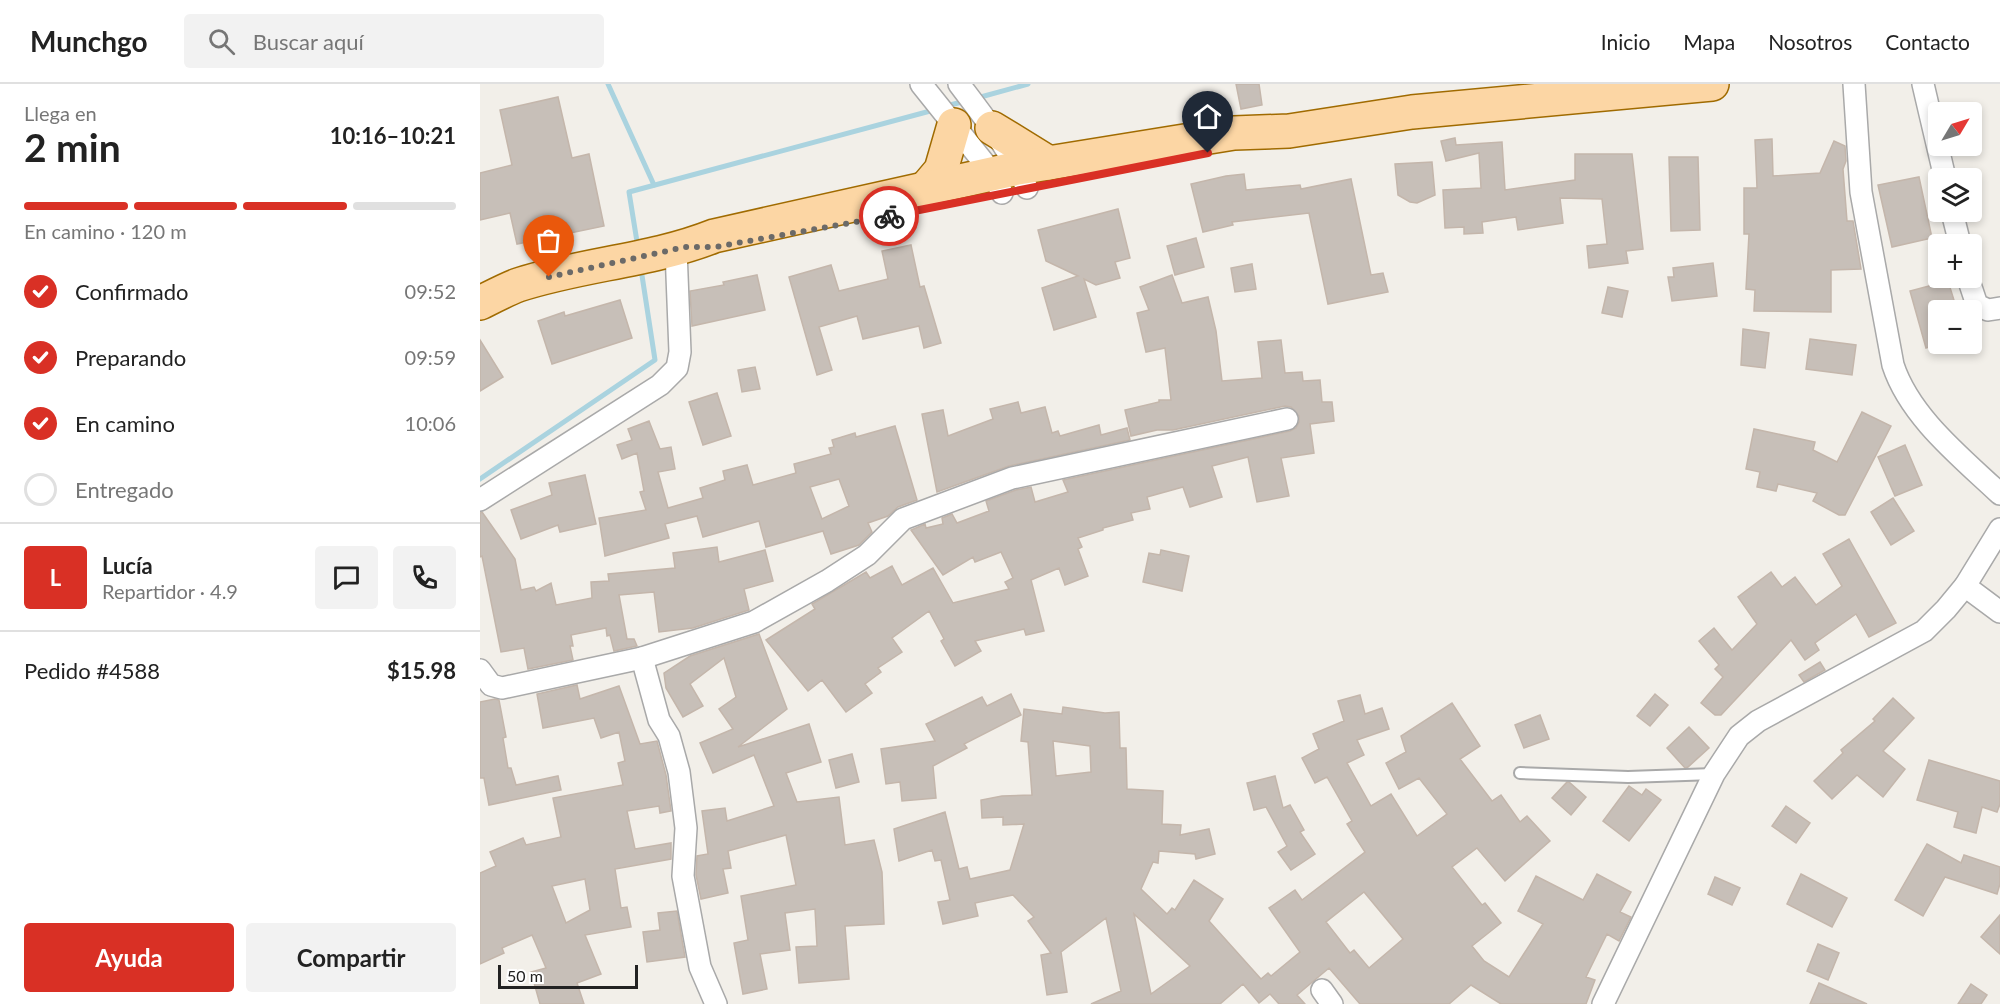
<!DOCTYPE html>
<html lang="es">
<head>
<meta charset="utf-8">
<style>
  body { margin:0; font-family:Lato,sans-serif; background:#f2f2f2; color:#222; height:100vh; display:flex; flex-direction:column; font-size:22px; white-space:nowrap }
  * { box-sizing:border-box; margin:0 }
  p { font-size:20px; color:#767676 }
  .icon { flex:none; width:33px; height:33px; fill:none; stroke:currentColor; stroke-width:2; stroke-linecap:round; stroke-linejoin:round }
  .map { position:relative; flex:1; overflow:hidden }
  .panel { display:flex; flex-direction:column; background:#fff; width:480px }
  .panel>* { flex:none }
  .needle { width:39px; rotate:52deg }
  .controls { position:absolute; left:1448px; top:18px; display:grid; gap:12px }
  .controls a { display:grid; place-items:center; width:54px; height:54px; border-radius:6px; background:#fff; box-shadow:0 3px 9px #0003; font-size:30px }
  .scale { position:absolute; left:18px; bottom:15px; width:140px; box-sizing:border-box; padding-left:6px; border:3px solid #222; border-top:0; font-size:16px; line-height:21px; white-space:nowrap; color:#222; -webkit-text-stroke:4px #fff; paint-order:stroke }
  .pin { position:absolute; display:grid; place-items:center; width:51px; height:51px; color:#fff; margin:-62px -26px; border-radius:50% 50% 50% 0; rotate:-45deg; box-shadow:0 0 6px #0007 }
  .pin .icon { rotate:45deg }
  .courier { position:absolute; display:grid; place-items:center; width:60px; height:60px; margin:-30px; border:4px solid #d93025; border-radius:50%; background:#fff; color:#222; box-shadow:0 2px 8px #0007 }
  .summary em { font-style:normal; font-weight:700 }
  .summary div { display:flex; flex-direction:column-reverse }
  .summary { display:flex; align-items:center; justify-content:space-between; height:102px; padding:0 24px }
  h1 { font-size:39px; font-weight:700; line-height:45px }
  .bar { display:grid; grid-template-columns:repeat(4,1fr); gap:9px 6px; align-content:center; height:72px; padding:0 24px }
  .bar i { height:8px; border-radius:4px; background:#e0e0e0 }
  .bar .selected { background:#d93025 }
  .bar p { grid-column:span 4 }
  .line { display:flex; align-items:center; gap:15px; padding:0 24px; border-top:2px solid #e0e0e0 }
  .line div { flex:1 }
  .round { display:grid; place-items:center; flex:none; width:63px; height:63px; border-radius:6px; background:#f2f2f2 }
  ol { padding:0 24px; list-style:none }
  li { display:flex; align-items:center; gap:18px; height:66px }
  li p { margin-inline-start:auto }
  li .icon { padding:6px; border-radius:50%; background:#d93025; color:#fff; stroke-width:4 }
  li:last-child { color:#767676 }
  li i { width:33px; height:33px; border:3px solid #e0e0e0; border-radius:50% }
  .button { display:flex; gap:12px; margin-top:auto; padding:12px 24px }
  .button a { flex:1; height:69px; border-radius:6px; background:#d93025; color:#fff; font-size:24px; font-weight:700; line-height:69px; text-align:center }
  .button a+a { background:#f2f2f2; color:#222 }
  header { display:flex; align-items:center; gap:36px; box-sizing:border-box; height:84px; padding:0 30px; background:#fff; border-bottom:2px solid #e0e0e0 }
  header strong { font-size:28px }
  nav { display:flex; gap:33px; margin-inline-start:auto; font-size:21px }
  .search { width:420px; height:54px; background:#f2f2f2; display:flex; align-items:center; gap:15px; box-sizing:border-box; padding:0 21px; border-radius:6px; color:#767676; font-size:22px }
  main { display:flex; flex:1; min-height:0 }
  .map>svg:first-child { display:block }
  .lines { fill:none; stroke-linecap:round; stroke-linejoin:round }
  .stream { stroke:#aad3df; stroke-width:5 }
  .building { fill:#c7bfb8; stroke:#c4b6ab; stroke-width:1.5; fill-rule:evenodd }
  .lane-casing { stroke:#a9a9a9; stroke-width:14 }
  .street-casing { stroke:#a9a9a9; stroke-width:24 }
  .primary-casing { stroke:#a06b00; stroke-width:36 }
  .lane { stroke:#fff; stroke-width:10 }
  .street { stroke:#fff; stroke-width:21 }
  .primary { stroke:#fcd6a4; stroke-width:33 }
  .done { stroke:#6b6a68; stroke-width:6; stroke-dasharray:0 10.8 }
  .route { stroke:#d93025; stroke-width:8 }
</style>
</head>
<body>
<header>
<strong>Munchgo</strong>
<div class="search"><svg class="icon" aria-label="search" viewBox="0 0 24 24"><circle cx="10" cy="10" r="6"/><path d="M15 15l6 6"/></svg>Buscar aquí</div>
<nav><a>Inicio</a><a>Mapa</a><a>Nosotros</a><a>Contacto</a></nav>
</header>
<main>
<section class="panel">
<div class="summary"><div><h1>2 min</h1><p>Llega en</p></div><em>10:16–10:21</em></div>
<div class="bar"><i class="selected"></i><i class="selected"></i><i class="selected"></i><i></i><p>En camino · 120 m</p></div>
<ol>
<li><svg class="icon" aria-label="check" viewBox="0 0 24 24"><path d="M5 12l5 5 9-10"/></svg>Confirmado<p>09:52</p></li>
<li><svg class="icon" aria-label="check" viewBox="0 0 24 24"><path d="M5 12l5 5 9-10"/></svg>Preparando<p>09:59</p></li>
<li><svg class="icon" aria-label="check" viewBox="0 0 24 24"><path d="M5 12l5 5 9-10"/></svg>En camino<p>10:06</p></li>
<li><i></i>Entregado</li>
</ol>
<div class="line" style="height:108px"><b class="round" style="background:#d93025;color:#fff">L</b><div><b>Lucía</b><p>Repartidor · 4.9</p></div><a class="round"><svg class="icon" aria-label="chat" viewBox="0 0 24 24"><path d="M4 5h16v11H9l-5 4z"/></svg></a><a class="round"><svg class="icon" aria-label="phone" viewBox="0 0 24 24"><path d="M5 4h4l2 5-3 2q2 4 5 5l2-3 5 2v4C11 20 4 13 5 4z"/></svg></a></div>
<div class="line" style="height:78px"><div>Pedido #4588</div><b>$15.98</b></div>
<div class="button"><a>Ayuda</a><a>Compartir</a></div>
</section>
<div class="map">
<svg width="1520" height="920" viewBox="0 0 1520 920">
  <rect width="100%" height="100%" fill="#f2efe9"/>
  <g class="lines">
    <!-- stream -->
    <g class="stream">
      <polyline points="128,0 174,101"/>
      <polyline points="497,14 548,0"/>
      <polyline points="466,22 486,17"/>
      <polyline points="158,164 149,108 454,26"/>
      <polyline points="0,395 175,276 161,185"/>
    </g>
  </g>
  <!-- building -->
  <g class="building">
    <polygon points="756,0 779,0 782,21 761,25"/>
    <polygon points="78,13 92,74 109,70 124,142 37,160 30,129 0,136 0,89 32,81 20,26"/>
    <polygon points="975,54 976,61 1022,58 1025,106 1095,96 1095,70 1152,70 1163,165 1146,167 1148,179 1109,184 1107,162 1127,160 1122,115 1080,114 1083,139 1038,146 1036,133 1002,138 1003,149 984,150 984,143 965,144 963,106 1001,104 999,69 966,77 961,57"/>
    <polygon points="1292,55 1293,92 1340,89 1354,57 1365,62 1366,77 1363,85 1367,137 1373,137 1381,185 1351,186 1351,228 1274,227 1275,206 1266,205 1269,150 1264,150 1264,104 1277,104 1275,56"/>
    <polygon points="1189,73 1218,73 1220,146 1191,147"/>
    <polygon points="952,78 955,111 937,119 930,118 918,111 915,80"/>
    <polygon points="764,90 766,106 820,101 821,105 871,95 891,191 903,189 908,208 848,220 829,129 752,138 753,141 723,148 711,100 746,92"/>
    <polygon points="1439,93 1452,154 1412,163 1398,101"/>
    <polygon points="638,125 650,174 635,178 640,194 616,201 604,195 616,233 574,246 562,204 598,192 566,177 558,146"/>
    <polygon points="716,154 724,183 695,191 687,162"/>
    <polygon points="431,161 440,203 444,202 461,259 444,264 439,242 383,255 377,232 339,243 352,286 337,291 309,193 351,181 359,207 408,195 402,167"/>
    <polygon points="1233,179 1237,212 1192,217 1188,193 1194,193 1193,184"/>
    <polygon points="772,180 776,205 755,208 751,184"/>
    <polygon points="277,191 285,226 212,242 210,207 244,201 243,198"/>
    <polygon points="692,191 702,219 728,213 736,247 742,297 782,294 778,258 801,256 805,289 822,288 823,297 840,296 842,318 852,318 854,337 830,340 834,369 801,374 809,412 777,418 768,373 732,382 742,413 710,423 703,403 667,413 670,425 651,429 653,436 623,444 623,446 598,454 602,463 598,465 608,492 585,501 579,484 551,496 564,547 546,551 544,545 495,557 501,567 475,582 461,557 464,555 449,527 412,554 422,568 398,584 401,588 385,600 392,609 366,628 342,596 328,607 286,556 335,525 332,520 386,488 390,494 412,482 422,501 453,484 473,519 529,505 525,498 533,494 521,468 495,478 493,473 463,491 431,446 445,440 446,444 463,440 462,434 472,430 477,439 509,427 506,417 536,406 551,403 555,418 588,408 583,396 810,347 816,344 819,338 819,332 811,323 805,322 693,346 677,346 651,352 645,326 679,318 679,316 691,316 685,264 666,268 657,229 669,226 660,203"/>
    <polygon points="1468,197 1477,226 1458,226 1458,260 1446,264 1430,207"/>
    <polygon points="1128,203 1148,207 1142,233 1122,229"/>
    <polygon points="140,216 152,254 72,280 58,237 84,228 85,232"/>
    <polygon points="1263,245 1289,249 1285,284 1261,281"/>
    <polygon points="1330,255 1376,261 1372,291 1326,285"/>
    <polygon points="0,256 23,293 0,307"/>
    <polygon points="275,283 280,305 262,308 258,286"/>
    <polygon points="237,309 251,352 223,361 209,318"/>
    <polygon points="538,318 541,329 565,323 572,349 578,347 580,352 619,341 621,351 647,344 650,356 529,382 457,408 442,330 463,326 468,352 513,335 510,325"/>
    <polygon points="1382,328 1411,342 1365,431 1359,431 1333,417 1337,409 1298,400 1296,407 1277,403 1280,388 1266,385 1274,345 1335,358 1333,366 1357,378"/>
    <path d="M169 337 180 365 191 363 195 385 178 388 188 424 223 414 220 404 245 396 243 387 267 381 273 401 316 389 314 380 351 370 349 364 354 363 352 356 375 349 376 353 415 342 437 416 418 423 408 432 388 439 392 448 379 461 351 470 343 447 286 463 279 437 223 453 217 432 185 440 189 454 125 472 119 434 166 426 160 408 164 407 157 369 142 375 137 361 152 356 148 345ZM359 395 369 422 342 435 330 403Z"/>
    <polygon points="1425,361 1442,401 1415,412 1398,373"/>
    <polygon points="105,391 116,440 80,448 78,441 41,455 31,426 72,411 69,399"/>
    <polygon points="1413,414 1434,447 1411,461 1391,428"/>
    <polygon points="2,428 35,475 41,506 54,503 56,507 71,499 76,521 112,514 111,498 129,497 128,490 195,484 193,469 237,463 239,478 285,466 293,497 264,505 269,526 213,544 179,548 174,508 139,511 147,555 154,555 157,562 134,567 130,551 127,552 126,544 91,551 93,562 90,562 93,576 48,585 44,564 21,568 2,472 0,473 0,429"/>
    <polygon points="1369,455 1416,539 1389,553 1376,530 1335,559 1339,566 1325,576 1311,556 1241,631 1235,631 1221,619 1243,593 1235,585 1239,581 1219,557 1234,544 1252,566 1277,540 1258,513 1291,488 1302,503 1315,493 1336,521 1362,502 1343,470"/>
    <polygon points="681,466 709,472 702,507 663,498 669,469 680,471"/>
    <polygon points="279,550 307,625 258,663 329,640 341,678 306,689 317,718 359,713 365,761 394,756 402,788 404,840 365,842 369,895 319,899 316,863 337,862 335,825 305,829 310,866 280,870 287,905 263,910 254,859 268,856 261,812 316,801 306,751 248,767 251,784 243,785 248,809 221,815 216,791 217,772 228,770 222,727 245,724 247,737 294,722 274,671 233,689 220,659 253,645 239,625 256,613 244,574 210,600 223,622 203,633 186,604 184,589 210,572"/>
    <polygon points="1340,578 1345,586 1324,598 1319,591"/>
    <path d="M97 601 100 615 139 602 160 660 177 657 186 691 191 727 180 729 179 722 147 727 155 765 191 759V775L135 785 141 824 147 823 151 843 105 851 121 890 97 899 104 920H60L51 888 66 884 52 851 22 864 24 869 0 880V789L16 782 10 768 43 754 46 761 81 753 73 714 143 701 138 679 145 677 139 648 121 654 114 634 63 644 57 610ZM105 795 110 826 86 839 72 802Z"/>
    <polygon points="531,610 541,631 484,660 487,664 453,682 456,714 422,717 420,698 406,700 401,665 455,657 446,640 502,613 507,622"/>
    <polygon points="1175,610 1188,621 1170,642 1157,632"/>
    <path d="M880 611 885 630 902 624 909 645 877 656 884 671 867 679 891 722 911 710 937 752 967 730 939 694 919 705 906 679 926 668 921 652 972 619 1000 662 980 675 1012 717 1021 711 1040 738 1047 732 1070 757 1025 797 997 764 972 783 1002 821 1005 819 1021 839 992 862 1004 877 1029 893 1063 840 1038 827 1056 792 1103 816 1117 790 1151 808 1140 828 1151 833 1139 857 1127 850 1106 893 1115 896 1106 920H1021L991 901 969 920H880L849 884 817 911 825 920H799L790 910 779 919 763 900 740 920H611L641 907 626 834 581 868 587 908 567 911 561 871 571 869 548 837 554 833 533 811 495 819 498 832 463 840 458 818 470 816 461 776 455 777 452 766 419 777 414 745 465 728 479 785 487 783 490 795 530 786 544 740 523 741V733L502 734 501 716 522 712 552 711 548 658 541 657 544 625 582 630 583 623 625 629 639 628 640 664H646L647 705 683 707 682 740 701 741 700 751 729 745 735 770 716 775 715 770 679 767 678 779 673 778 661 805 687 830 692 824 695 826 714 796 743 815 729 837 781 895 788 889 791 892 820 868 789 824 815 806 822 816 885 768 867 740 872 737 847 693 835 699 822 674 839 665 833 650 864 637 858 617ZM573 657 610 662 611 688 576 692ZM884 808 923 855 889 884 874 866 870 869 846 838ZM654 830 710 882 671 910Z"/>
    <polygon points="1413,614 1434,634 1403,667 1425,685 1403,713 1377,691 1352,715 1334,697 1363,669 1361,666 1395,637 1393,635"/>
    <polygon points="15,615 19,616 26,653 23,654 28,684 31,684 36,701 78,692 81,706 9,721 4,694 0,694 0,618"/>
    <polygon points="1060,631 1069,655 1044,664 1035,641"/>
    <polygon points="1209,643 1229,664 1208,683 1205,684 1187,664"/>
    <polygon points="372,670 379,698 356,704 349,676"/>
    <polygon points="1449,676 1520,697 1520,720 1517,728 1502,723 1496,749 1474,743 1478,728 1437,716"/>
    <polygon points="795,692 803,724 810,721 824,746 820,748 835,770 811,786 798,768 807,762 786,723 774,726 767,699"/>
    <polygon points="1087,698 1089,698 1106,713 1091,731 1072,714"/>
    <polygon points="1149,702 1162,711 1166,705 1181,716 1149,757 1123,737"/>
    <polygon points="1306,722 1330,739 1316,759 1292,742"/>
    <polygon points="1447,760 1481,779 1484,771 1520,783 1520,800 1517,810 1465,793 1443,832 1415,816"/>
    <polygon points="1321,790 1367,814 1352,843 1307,820"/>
    <polygon points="1235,793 1260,804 1252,821 1228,810"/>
    <polygon points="197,827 205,873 167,878 163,848 180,846 178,829"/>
    <polygon points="1520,831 1520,870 1501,853"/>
    <polygon points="1338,860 1359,869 1348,896 1327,887"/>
    <polygon points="1339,899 1387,920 1330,920"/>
    <polygon points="1491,900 1507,911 1501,920 1478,920"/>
  </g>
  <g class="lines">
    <defs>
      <polyline id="lane" points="1040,689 1148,693 1234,690"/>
      <g id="street">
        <polyline points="441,0 513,90 522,109"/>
        <path d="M479 0C504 33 530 66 547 104"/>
        <path d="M1374 0 1381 108 1413 281C1430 333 1481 373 1520 410"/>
        <polyline points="1443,0 1465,94"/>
        <polyline points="1472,128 1480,160"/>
        <polyline points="1488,194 1497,221 1508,226 1520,224"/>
        <polyline points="0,416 180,301 197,284 200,268 196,166"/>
        <polyline points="1485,502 1520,528"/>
        <polyline points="162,574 179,636 189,652 199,688 206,744 203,792 220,883 236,920"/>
        <polyline points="0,586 11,601 22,604 162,574 274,538 347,497 387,471 423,435 532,394 807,335"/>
        <polyline points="842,906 852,920"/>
        <polyline points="1123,920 1234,690 1259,652 1278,637 1444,547 1466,525 1485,502 1520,445"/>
      </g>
      <g id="primary">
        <polyline points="512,44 569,79"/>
        <polyline points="445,105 461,86 474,41"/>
        <path d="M0 219C12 213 25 206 38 201 102 180 171 177 234 152L538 84 754 49 809 47 932 28 1232 0"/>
      </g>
    </defs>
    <!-- lane casing -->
    <use href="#lane" class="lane-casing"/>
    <!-- street casing -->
    <use href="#street" class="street-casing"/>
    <!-- primary casing -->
    <use href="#primary" class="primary-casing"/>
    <!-- lane -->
    <use href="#lane" class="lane"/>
    <!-- street -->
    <use href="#street" class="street"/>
    <!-- primary -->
    <use href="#primary" class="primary"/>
  </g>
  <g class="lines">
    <!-- done -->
    <polyline class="done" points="69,193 205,163 235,163 409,132"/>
    <!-- route -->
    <polyline class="route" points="409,132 728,69"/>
  </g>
</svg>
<div class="controls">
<a><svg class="needle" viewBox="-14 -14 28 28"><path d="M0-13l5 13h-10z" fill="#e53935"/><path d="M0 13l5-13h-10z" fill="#767676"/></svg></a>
<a><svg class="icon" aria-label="layers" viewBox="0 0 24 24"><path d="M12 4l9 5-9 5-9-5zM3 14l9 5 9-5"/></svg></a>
<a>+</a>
<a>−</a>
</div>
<div class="scale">50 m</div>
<div class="pin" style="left:69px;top:193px;background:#ea580c"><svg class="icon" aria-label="bag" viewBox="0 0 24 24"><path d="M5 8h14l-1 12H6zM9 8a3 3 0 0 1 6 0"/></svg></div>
<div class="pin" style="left:728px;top:69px;background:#1f2937"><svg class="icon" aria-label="home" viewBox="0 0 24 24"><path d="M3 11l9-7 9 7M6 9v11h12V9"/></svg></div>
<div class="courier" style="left:409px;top:132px"><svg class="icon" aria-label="bike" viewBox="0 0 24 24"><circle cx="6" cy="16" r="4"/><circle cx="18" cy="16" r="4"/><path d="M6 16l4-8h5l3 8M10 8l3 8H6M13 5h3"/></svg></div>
</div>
</main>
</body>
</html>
